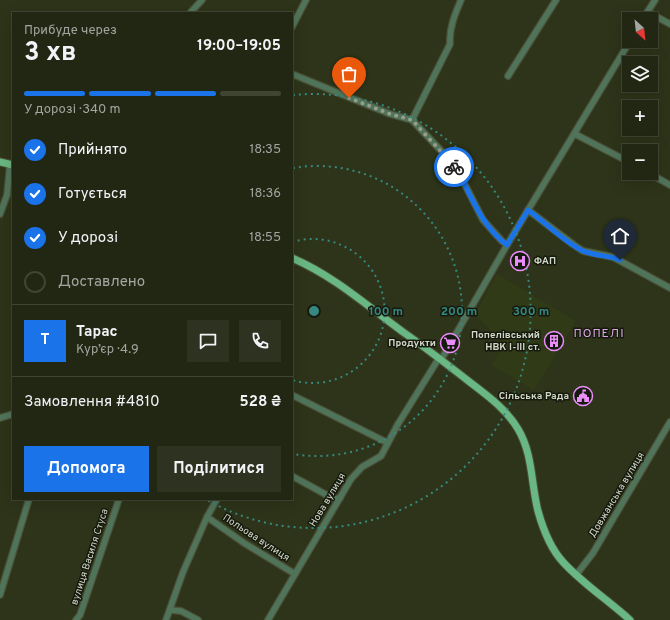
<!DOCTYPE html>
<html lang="uk">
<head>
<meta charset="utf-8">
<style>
  body { margin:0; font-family:Overpass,sans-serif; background:#2e3321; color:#f1f3f6; height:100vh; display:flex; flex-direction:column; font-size:15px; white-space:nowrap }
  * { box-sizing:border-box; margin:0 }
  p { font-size:13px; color:#a2a5a0 }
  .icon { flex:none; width:22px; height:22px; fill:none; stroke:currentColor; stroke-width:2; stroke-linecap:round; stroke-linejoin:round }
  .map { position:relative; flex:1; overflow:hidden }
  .panel { position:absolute; left:12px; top:12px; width:281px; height:488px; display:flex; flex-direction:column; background:#222713; border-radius:0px; box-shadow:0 4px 16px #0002,0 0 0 1px #3f4433 }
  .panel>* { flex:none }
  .needle { width:26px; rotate:153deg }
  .controls { position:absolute; left:622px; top:12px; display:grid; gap:8px }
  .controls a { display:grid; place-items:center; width:36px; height:36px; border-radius:0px; background:#222713; box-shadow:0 4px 16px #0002,0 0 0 1px #3f4433; font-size:20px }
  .pin { position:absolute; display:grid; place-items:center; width:34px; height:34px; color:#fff; margin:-41px -17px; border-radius:50% 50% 50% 0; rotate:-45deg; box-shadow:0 0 4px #0007 }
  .pin .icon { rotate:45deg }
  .courier { position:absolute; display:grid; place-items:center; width:40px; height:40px; margin:-20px; border:3px solid #1a73e8; border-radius:50%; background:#fff; color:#222; box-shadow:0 1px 5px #0007 }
  .head em { font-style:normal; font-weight:700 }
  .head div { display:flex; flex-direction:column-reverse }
  .head { display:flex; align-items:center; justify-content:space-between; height:68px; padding:0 12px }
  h1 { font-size:26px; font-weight:700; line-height:30px }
  .bar { display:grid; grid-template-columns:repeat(4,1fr); gap:6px 4px; align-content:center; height:48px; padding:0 12px }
  .bar i { height:5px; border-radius:3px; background:#3f4433 }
  .bar .selected { background:#1a73e8 }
  .bar p { grid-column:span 4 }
  .line { display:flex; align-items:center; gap:10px; padding:0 12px; border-top:1px solid #3f4433 }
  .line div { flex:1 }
  .round { display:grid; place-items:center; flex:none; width:42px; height:42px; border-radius:0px; background:#2e3321 }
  ol { padding:0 12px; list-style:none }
  li { display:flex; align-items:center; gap:12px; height:44px }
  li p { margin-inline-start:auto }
  li .icon { padding:4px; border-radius:50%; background:#1a73e8; color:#fff; stroke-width:4 }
  li:last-child { color:#a2a5a0 }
  li i { width:22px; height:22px; border:2px solid #3f4433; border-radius:50% }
  .cta { display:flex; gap:8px; margin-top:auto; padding:8px 12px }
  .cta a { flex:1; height:46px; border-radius:0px; background:#1a73e8; color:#fff; font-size:16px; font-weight:700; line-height:46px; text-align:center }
  .cta a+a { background:#2e3321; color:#f1f3f6 }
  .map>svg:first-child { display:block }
  .built { fill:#313a17 }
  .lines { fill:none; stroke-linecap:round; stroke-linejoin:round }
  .minor-casing { stroke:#4b5138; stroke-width:8 }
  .major-casing { stroke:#4b5138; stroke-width:9 }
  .minor { stroke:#50745a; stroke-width:5.5 }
  .major { stroke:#69b782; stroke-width:7 }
  .done { stroke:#989e89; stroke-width:4; stroke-dasharray:0 7.2 }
  .route { stroke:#1a73e8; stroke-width:5 }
  .ring { fill:none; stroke:#368980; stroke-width:2; stroke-dasharray:2 4 }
  .labels { text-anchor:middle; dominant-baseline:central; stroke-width:3; stroke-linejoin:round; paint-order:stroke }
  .poi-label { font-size:10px; font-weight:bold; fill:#d1d7c6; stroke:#161a0e; text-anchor:end }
  .street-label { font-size:10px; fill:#d1d7c6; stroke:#161a0e }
  .quarter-label { font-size:12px; letter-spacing:1px; fill:#dda9e5; stroke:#161a0e }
  .centre { fill:#368980; stroke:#161a0e; stroke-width:2 }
  .ring-label { font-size:12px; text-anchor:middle; font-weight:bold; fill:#368980; stroke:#161a0e; stroke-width:3; stroke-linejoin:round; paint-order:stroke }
</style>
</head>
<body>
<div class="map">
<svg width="670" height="620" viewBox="0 0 670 620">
  <rect width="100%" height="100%" fill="#2d3419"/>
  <!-- built -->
  <polygon class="built" points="497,274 576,321 534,390 491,365 505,343 475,315"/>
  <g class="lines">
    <defs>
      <g id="minor">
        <polyline points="648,12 670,24"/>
        <polyline points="190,13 202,0"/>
        <polyline points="643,19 655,0"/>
        <polyline points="292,27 306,0"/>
        <polyline points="292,74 390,114 412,120 447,157 459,173 483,220 502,241 507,245"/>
        <polyline points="508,76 556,0"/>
        <path d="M412 120 450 44C449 28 455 14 461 0"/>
        <polyline points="575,134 629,162"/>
        <polyline points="649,173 670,185"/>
        <polyline points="528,210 574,245 583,251 613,257 670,288"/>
        <polyline points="0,214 7,195 10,164"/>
        <polyline points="441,360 507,245 630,41"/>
        <polyline points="292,395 388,443"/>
        <polyline points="0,418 13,414"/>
        <polyline points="292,476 334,499 340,498"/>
        <polyline points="207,517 244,543 295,574"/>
        <polyline points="576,575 593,553 670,422"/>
        <polyline points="0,595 29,499"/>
        <polyline points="170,610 181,611 198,620"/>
        <polyline points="76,620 80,615 119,499"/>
        <polyline points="166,620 183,572 207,517 217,499"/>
        <polyline points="268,620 351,479 362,467 381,456 398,424 439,358"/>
      </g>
      <g id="major">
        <polyline points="0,162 13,165"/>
        <path d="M292 258C334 276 366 305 403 332 426 348 448 365 471 383 488 396 507 410 518 429 533 454 531 484 538 511 543 529 550 548 563 562 583 584 608 600 630 620"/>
      </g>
    </defs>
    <!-- minor casing -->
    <use href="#minor" class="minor-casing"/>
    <!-- major casing -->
    <use href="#major" class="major-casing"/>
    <!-- minor -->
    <use href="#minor" class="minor"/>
    <!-- major -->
    <use href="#major" class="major"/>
  </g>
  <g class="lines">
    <!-- done -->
    <polyline class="done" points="349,98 390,114 412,120 447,158 454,167"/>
    <!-- route -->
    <path class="route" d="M454 167 459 173C472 199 483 227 507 245L528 210C546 223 562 240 581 250 593 256 608 255 620 260"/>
  </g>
  <!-- distance rings -->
  <g class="ring">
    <path d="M292 242A72 72 0 1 1 292 380"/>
    <path d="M293 168A145 145 0 1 1 293 454"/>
    <path d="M293 95A217 217 0 1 1 207 500"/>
  </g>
  <!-- icons -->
  <defs>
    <symbol id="hospital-ring" viewBox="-11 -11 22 22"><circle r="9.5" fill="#161a0e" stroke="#eb8dfb" stroke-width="1.5"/><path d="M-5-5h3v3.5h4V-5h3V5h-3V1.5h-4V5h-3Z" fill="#eb8dfb"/></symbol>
    <symbol id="building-ring" viewBox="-11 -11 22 22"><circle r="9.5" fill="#161a0e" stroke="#eb8dfb" stroke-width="1.5"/><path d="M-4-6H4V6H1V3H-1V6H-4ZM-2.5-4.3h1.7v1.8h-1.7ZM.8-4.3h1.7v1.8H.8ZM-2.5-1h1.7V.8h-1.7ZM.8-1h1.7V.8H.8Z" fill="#eb8dfb"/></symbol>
    <symbol id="supermarket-ring" viewBox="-11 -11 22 22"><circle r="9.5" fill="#161a0e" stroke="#eb8dfb" stroke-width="1.5"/><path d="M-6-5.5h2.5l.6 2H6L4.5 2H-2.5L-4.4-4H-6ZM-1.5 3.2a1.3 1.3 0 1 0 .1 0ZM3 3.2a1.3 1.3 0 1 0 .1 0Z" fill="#eb8dfb"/></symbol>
    <symbol id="civic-ring" viewBox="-11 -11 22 22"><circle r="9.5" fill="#161a0e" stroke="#eb8dfb" stroke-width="1.5"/><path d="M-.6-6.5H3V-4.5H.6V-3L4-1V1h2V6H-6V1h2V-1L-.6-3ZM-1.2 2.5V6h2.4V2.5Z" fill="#eb8dfb"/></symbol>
  </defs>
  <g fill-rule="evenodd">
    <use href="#hospital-ring" x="509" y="250" width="22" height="22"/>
    <use href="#building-ring" x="543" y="330" width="22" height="22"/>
    <use href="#supermarket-ring" x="439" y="332" width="22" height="22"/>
    <use href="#civic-ring" x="572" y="385" width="22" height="22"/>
  </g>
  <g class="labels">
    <!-- poi labels -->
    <g class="poi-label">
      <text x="534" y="261" text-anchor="start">ФАП</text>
      <text x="540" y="335">Попелівський<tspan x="540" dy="12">НВК І-ІІІ ст.</tspan></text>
      <text x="436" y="343">Продукти</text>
      <text x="569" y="396">Сільська Рада</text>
    </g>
    <!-- street labels -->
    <g class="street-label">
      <text transform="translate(617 495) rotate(-59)">Довжанська вулиця</text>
      <text transform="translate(328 500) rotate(-59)">Нова вулиця</text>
      <text transform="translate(256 538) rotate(33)">Польова вулиця</text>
      <text transform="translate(90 557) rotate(-72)">вулиця Василя Стуса</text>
    </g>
    <!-- quarter labels -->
    <g class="quarter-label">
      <text x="599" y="334">ПОПЕЛІ</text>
    </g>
  </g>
  <circle cx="314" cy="311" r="6" class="centre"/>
  <g class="ring-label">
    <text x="386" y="315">100 m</text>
    <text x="459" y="315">200 m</text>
    <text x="531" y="315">300 m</text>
  </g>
</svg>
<div class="controls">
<a><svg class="needle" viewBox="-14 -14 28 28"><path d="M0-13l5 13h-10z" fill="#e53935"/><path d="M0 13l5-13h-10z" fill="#a2a5a0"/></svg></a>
<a><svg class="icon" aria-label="layers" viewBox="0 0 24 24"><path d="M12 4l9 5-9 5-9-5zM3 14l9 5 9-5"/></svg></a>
<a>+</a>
<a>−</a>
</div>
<div class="pin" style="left:349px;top:98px;background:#ea580c"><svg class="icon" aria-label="bag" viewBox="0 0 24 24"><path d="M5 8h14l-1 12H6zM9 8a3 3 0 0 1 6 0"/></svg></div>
<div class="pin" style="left:620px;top:260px;background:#1f2937"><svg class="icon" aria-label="home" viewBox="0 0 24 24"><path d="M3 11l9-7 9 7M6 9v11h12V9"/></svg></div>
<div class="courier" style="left:454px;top:167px"><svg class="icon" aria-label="bike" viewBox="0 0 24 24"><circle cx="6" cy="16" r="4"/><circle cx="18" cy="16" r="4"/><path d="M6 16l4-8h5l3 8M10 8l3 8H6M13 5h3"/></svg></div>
<section class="panel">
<div class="head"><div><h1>3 хв</h1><p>Прибуде через</p></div><em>19:00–19:05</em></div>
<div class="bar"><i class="selected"></i><i class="selected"></i><i class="selected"></i><i></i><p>У дорозі · 340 m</p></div>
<ol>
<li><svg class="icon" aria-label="check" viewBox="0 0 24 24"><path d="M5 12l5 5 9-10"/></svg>Прийнято<p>18:35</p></li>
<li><svg class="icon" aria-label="check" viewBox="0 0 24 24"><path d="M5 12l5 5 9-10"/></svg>Готується<p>18:36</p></li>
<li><svg class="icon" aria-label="check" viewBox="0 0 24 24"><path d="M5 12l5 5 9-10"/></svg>У дорозі<p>18:55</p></li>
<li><i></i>Доставлено</li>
</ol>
<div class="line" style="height:72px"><b class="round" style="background:#1a73e8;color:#fff">Т</b><div><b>Тарас</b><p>Кур’єр · 4.9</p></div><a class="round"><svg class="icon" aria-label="chat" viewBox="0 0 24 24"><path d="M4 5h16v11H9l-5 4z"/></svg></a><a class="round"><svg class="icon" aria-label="phone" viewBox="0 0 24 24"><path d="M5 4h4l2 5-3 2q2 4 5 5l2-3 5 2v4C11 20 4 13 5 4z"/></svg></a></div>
<div class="line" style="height:52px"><div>Замовлення #4810</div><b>528 ₴</b></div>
<div class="cta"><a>Допомога</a><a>Поділитися</a></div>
</section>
</div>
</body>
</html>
